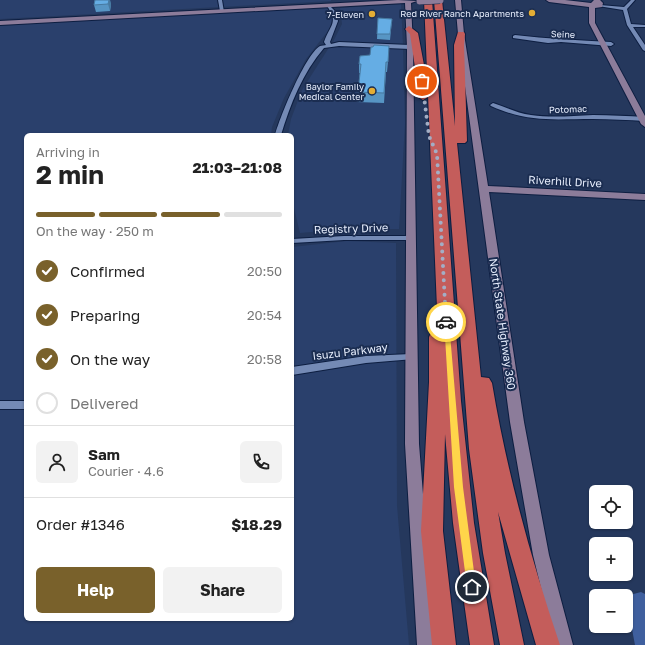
<!DOCTYPE html>
<html lang="en">
<head>
<meta charset="utf-8">
<style>
  body { margin:0; font-family:"Golos Text",sans-serif; background:#f2f2f2; color:#222; height:100vh; display:flex; flex-direction:column; font-size:15px; white-space:nowrap }
  * { box-sizing:border-box; margin:0 }
  p { font-size:13px; color:#767676 }
  .icon { flex:none; width:22px; height:22px; fill:none; stroke:currentColor; stroke-width:2; stroke-linecap:round; stroke-linejoin:round }
  .map { position:relative; flex:1; overflow:hidden }
  .drawer { position:absolute; left:24px; top:133px; width:270px; height:488px; display:flex; flex-direction:column; background:#fff; border-radius:6px; box-shadow:0 1px 3px #0004 }
  .drawer>* { flex:none }
  .controls { position:absolute; left:589px; top:485px; display:grid; gap:8px }
  .controls a { display:grid; place-items:center; width:44px; height:44px; border-radius:6px; background:#fff; box-shadow:0 1px 3px #0004; font-size:20px }
  .pin { position:absolute; display:grid; place-items:center; width:34px; height:34px; color:#fff; margin:-17px; border:2px solid #fff; border-radius:50%; box-shadow:0 1px 4px #0007 }
  .courier { position:absolute; display:grid; place-items:center; width:40px; height:40px; margin:-20px; border:3px solid #ffd54a; border-radius:50%; background:#fff; color:#222; box-shadow:0 1px 5px #0007 }
  .headline em { font-style:normal; font-weight:700 }
  .headline div { display:flex; flex-direction:column-reverse }
  .headline { display:flex; align-items:center; justify-content:space-between; height:68px; padding:0 12px }
  h1 { font-size:26px; font-weight:700; line-height:30px }
  .bar { display:grid; grid-template-columns:repeat(4,1fr); gap:6px 4px; align-content:center; height:48px; padding:0 12px }
  .bar i { height:5px; border-radius:3px; background:#e0e0e0 }
  .bar .on { background:#79612b }
  .bar p { grid-column:span 4 }
  .line { display:flex; align-items:center; gap:10px; padding:0 12px; border-top:1px solid #e0e0e0 }
  .line div { flex:1 }
  .round { display:grid; place-items:center; flex:none; width:42px; height:42px; border-radius:6px; background:#f2f2f2 }
  ol { padding:0 12px; list-style:none }
  li { display:flex; align-items:center; gap:12px; height:44px }
  li p { margin-inline-start:auto }
  li .icon { padding:4px; border-radius:50%; background:#79612b; color:#fff; stroke-width:4 }
  li:last-child { color:#767676 }
  li i { width:22px; height:22px; border:2px solid #e0e0e0; border-radius:50% }
  .cta { display:flex; gap:8px; margin-top:auto; padding:8px 12px }
  .cta a { flex:1; height:46px; border-radius:6px; background:#79612b; color:#fff; font-size:16px; font-weight:700; line-height:46px; text-align:center }
  .cta a+a { background:#f2f2f2; color:#222 }
  .map>svg:first-child { display:block }
  .built { fill:#2a406c }
  .water { fill:#3f5f9e }
  .lines { fill:none; stroke-linecap:round; stroke-linejoin:round }
  .street-casing { stroke:#0d1e41; stroke-width:2 }
  .secondary-casing { stroke:#0d1e41; stroke-width:2 }
  .highway-casing { stroke:#0d1e41; stroke-width:2 }
  .street { fill:#748ab5; fill-rule:evenodd }
  .secondary { fill:#8c7c9a; fill-rule:evenodd }
  .highway { fill:#c45d5b; fill-rule:evenodd }
  .secondary-bridge-casing { stroke:#0d1e41; stroke-width:8; stroke-linecap:butt }
  .secondary-bridge { stroke:#8c7c9a; stroke-width:7 }
  .wall { fill:#5795c4 }
  .shaded-wall { fill:#4779a0 }
  .building { fill:#65ade4; stroke:#4779a0 }
  .route { fill:#ffd54a }
  .done { stroke:#a3aec5; stroke-width:4; stroke-dasharray:0 7.2 }
  .poi-dot { fill:#e4ae35; stroke:#1b2d51; stroke-width:1.5 }
  .labels { text-anchor:middle; dominant-baseline:central; stroke-width:4; stroke-linejoin:round; paint-order:stroke }
  .far-poi-label { font-size:9px; fill:#e7eefd; stroke:#1b2d51; text-anchor:end }
  .far-street-label { font-size:9px; fill:#e7eefd; stroke:#1b2d51 }
  .street-label { font-size:11px; fill:#e7eefd; stroke:#1b2d51 }
</style>
</head>
<body>
<div class="map">
<svg width="645" height="645" viewBox="0 0 645 645">
  <rect width="100%" height="100%" fill="#25385d"/>
  <!-- built -->
  <g class="built">
    <polygon points="0,0 331,0 331,1 0,19"/>
    <polygon points="401,4 403,45 333,42 342,24 340,8"/>
    <polygon points="327,7 332,18 331,27 306,59 284,98 272,127 271,135 26,135 26,619 292,619 292,247 347,241 396,243 397,506 409,645 0,645 0,25"/>
    <polygon points="330,46 403,48 405,123 399,229 346,229 300,233 292,200 292,135 288,135 291,119 302,90"/>
  </g>
  <!-- water -->
  <polygon class="water" points="641,592 645,594 645,645 635,645 631,624 626,616 626,596"/>
  <g class="lines">
    <defs>
      <g id="street">
        <polygon points="218,0 222,0 224,12 220,11"/>
        <polygon points="631,0 635,0 627,9 631,24 645,25 645,27 633,27 645,45 645,51 643,50 627,25 623,10 598,6 600,5 624,7"/>
        <path d="M329 5 336 12 338 21 330 42 331 44 339 42 410 45 413 47 410 49 339 46 324 48C303 72 290 105 281 135H275C280 117 305 55 320 46 321 46 325 45 326 45L324 42C330 25 339 23 327 6Z"/>
        <path d="M515 35C547 39 579 40 611 42L614 44 611 46 561 42 548 43 513 38V36Z"/>
        <path d="M493 103C506 107 517 113 531 115 551 118 572 116 593 115 610 115 628 116 645 117V121C628 120 610 119 593 119 553 119 529 123 491 106L490 105Z"/>
        <polygon points="344,236 410,236 414,238 410,240 344,240 292,243 292,239"/>
        <polygon points="411,354 414,355 416,357 414,359 366,363 292,375 292,367 366,356"/>
        <rect x="0" y="401" width="26" height="8"/>
      </g>
      <g id="secondary">
        <polygon points="398,0 417,1 411,3 413,47 419,444 435,645 417,645 405,444 407,47 405,3 0,25 0,21"/>
        <polygon points="455,0 461,0 464,34 488,186 645,194 645,200 489,192 524,422 549,555 573,645 555,645 533,555 510,422 458,34"/>
        <polygon points="546,0 565,0 591,3 594,0 600,0 603,3 602,7 595,8 595,23 645,116 645,127 641,124 589,23 589,7 549,2"/>
      </g>
      <g id="highway">
        <polygon points="424,0 432,0 461,401 474,523 494,645 470,645 453,523 445,434 443,531 456,645 432,645 421,531 429,382 429,337 431,333 438,332"/>
        <path d="M434 0H442L455 126 454 45 458 32H464L465 34 464 45 467 141 465 143H457L481 377 489 378 492 383C507 473 531 559 560 645H536L498 512 505 553 524 645H500L483 553 469 449Z"/>
        <polygon points="409,26 418,33 427,81 428,97 423,100 418,97 417,81 410,34 405,29"/>
      </g>
    </defs>
    <!-- street casing -->
    <use href="#street" class="street-casing"/>
    <!-- secondary casing -->
    <use href="#secondary" class="secondary-casing"/>
    <!-- highway casing -->
    <use href="#highway" class="highway-casing"/>
    <!-- street -->
    <use href="#street" class="street"/>
    <!-- secondary -->
    <use href="#secondary" class="secondary"/>
    <!-- highway -->
    <use href="#highway" class="highway"/>
    <defs>
      <polyline id="secondary-bridge" points="420,1 440,0"/>
    </defs>
    <!-- secondary-bridge casing -->
    <use href="#secondary-bridge" class="secondary-bridge-casing"/>
    <!-- secondary-bridge -->
    <use href="#secondary-bridge" class="secondary-bridge"/>
  </g>
  <!-- wall -->
  <g class="wall">
    <polygon points="95,0 110,0 111,5 110,11 96,12 94,5"/>
    <polygon points="378,18 392,19 390,40 377,39"/>
    <polygon points="388,62 387,72 386,72 384,103 357,102 358,92 360,73 359,73 359,64"/>
  </g>
  <!-- shaded-wall -->
  <polygon class="shaded-wall" points="109,0 110,0 111,5 110,11 108,4"/>
  <!-- building -->
  <g class="building">
    <polygon points="95,0 109,0 108,4 94,5"/>
    <polygon points="378,18 392,19 390,34 377,34"/>
    <polygon points="374,45 389,46 388,62 386,62 384,93 358,92 361,64 359,64 360,56 370,55 371,47 373,47"/>
  </g>
  <!-- route -->
  <polygon class="route" points="444,320 448,320 449,322 463,487 476,587 475,590 472,591 468,590 467,587 454,487"/>
  <g class="lines">
    <!-- done -->
    <polyline class="done" points="422,81 429,136 437,154 446,322"/>
  </g>
  <!-- markers -->
  <g class="poi-dot">
    <circle cx="532" cy="13" r="4"/>
    <circle cx="372" cy="14" r="4"/>
    <circle cx="372" cy="91" r="4"/>
  </g>
  <g class="labels">
    <!-- far-poi labels -->
    <g class="far-poi-label">
      <text x="524" y="13">Red River Ranch Apartments</text>
      <text x="364" y="14">7-Eleven</text>
      <text x="364" y="86">Baylor Family<tspan x="364" dy="10">Medical Center</tspan></text>
    </g>
    <!-- far-street labels -->
    <g class="far-street-label">
      <text transform="translate(563 34) rotate(2)">Seine</text>
      <text transform="translate(568 109) rotate(-2)">Potomac</text>
    </g>
    <!-- street labels -->
    <g class="street-label">
      <text transform="translate(565 181) rotate(3)">Riverhill Drive</text>
      <text transform="translate(351 228) rotate(-2)">Registry Drive</text>
      <text transform="translate(503 324) rotate(82)">North State Highway 360</text>
      <text transform="translate(350 351) rotate(-7)">Isuzu Parkway</text>
    </g>
  </g>
</svg>
<div class="controls">
<a><svg class="icon" aria-label="locate" viewBox="0 0 24 24"><circle cx="12" cy="12" r="6"/><path d="M12 2v4M12 18v4M2 12h4M18 12h4"/></svg></a>
<a>+</a>
<a>−</a>
</div>
<div class="pin" style="left:422px;top:81px;background:#ea580c"><svg class="icon" aria-label="bag" viewBox="0 0 24 24"><path d="M5 8h14l-1 12H6zM9 8a3 3 0 0 1 6 0"/></svg></div>
<div class="pin" style="left:472px;top:587px;background:#1f2937"><svg class="icon" aria-label="home" viewBox="0 0 24 24"><path d="M3 11l9-7 9 7M6 9v11h12V9"/></svg></div>
<div class="courier" style="left:446px;top:322px"><svg class="icon" aria-label="car" viewBox="0 0 24 24"><path d="M5 17H2v-5l4-1 3-4h7l3 4 3 1v5h-3M9 17h6M6 11h13"/><circle cx="7" cy="17" r="2"/><circle cx="17" cy="17" r="2"/></svg></div>
<section class="drawer">
<div class="headline"><div><h1>2 min</h1><p>Arriving in</p></div><em>21:03–21:08</em></div>
<div class="bar"><i class="on"></i><i class="on"></i><i class="on"></i><i></i><p>On the way · 250 m</p></div>
<ol>
<li><svg class="icon" aria-label="check" viewBox="0 0 24 24"><path d="M5 12l5 5 9-10"/></svg>Confirmed<p>20:50</p></li>
<li><svg class="icon" aria-label="check" viewBox="0 0 24 24"><path d="M5 12l5 5 9-10"/></svg>Preparing<p>20:54</p></li>
<li><svg class="icon" aria-label="check" viewBox="0 0 24 24"><path d="M5 12l5 5 9-10"/></svg>On the way<p>20:58</p></li>
<li><i></i>Delivered</li>
</ol>
<div class="line" style="height:72px"><a class="round"><svg class="icon" aria-label="person" viewBox="0 0 24 24"><circle cx="12" cy="8" r="4"/><path d="M4 21q1-7 8-7t8 7"/></svg></a><div><b>Sam</b><p>Courier · 4.6</p></div><a class="round"><svg class="icon" aria-label="phone" viewBox="0 0 24 24"><path d="M5 4h4l2 5-3 2q2 4 5 5l2-3 5 2v4C11 20 4 13 5 4z"/></svg></a></div>
<div class="line" style="height:52px"><div>Order #1346</div><b>$18.29</b></div>
<div class="cta"><a>Help</a><a>Share</a></div>
</section>
</div>
</body>
</html>
